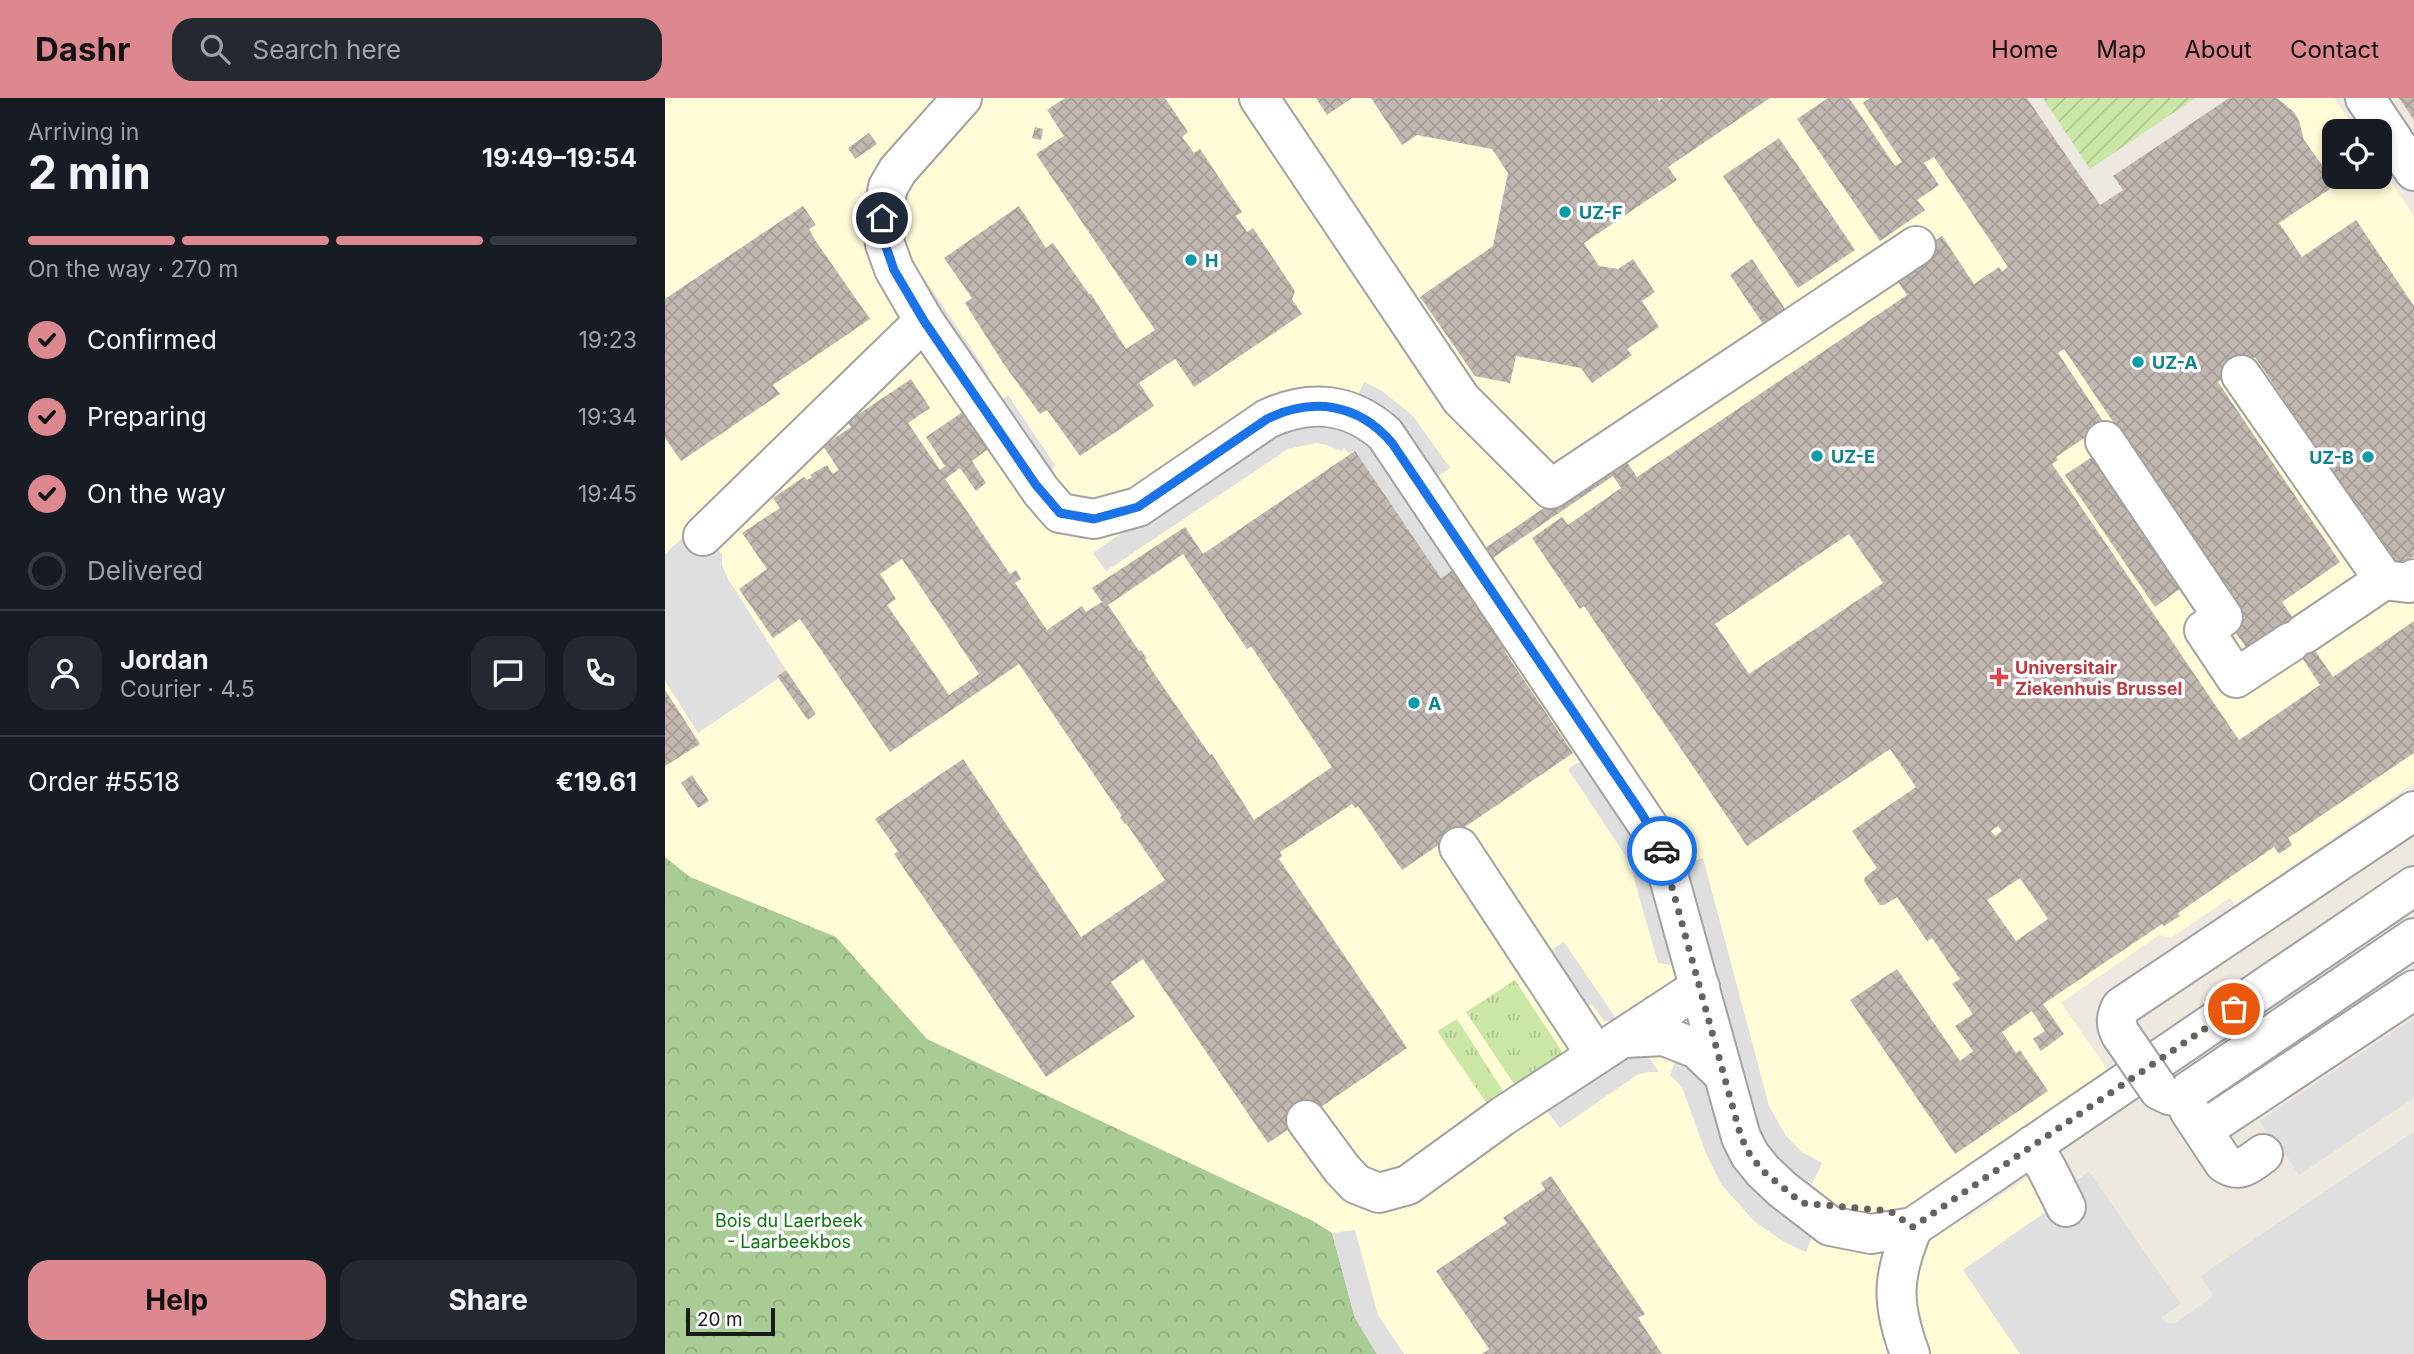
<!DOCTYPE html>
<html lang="en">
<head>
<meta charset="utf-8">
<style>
  body { margin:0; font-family:Inter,sans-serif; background:#242831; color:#f1f3f6; height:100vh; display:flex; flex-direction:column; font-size:26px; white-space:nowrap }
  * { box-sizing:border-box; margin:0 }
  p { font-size:23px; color:#9ea1a6 }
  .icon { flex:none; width:38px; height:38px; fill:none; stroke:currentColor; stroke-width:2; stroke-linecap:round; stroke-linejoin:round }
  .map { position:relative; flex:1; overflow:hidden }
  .side { display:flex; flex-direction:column; background:#171b24; width:665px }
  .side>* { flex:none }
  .fabs { position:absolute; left:1657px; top:21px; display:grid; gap:14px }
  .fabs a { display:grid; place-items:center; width:70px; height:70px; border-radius:14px; background:#171b24; box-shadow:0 4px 10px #0003; font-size:35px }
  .scale { position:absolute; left:21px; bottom:18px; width:89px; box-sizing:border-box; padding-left:7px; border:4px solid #1b1b1b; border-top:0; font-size:19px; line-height:24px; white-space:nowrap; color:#1b1b1b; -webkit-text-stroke:5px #fff; paint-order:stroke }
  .pin { position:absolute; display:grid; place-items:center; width:60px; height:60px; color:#fff; margin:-30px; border:4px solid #fff; border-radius:50%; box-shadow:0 2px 7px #0007 }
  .courier { position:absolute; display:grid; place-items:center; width:70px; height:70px; margin:-35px; border:5px solid #1a73e8; border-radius:50%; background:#fff; color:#222; box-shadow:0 2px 9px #0007 }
  .head em { font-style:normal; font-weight:700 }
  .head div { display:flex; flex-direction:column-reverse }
  .head { display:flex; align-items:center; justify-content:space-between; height:119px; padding:0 28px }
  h1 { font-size:46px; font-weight:700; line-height:52px }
  .bar { display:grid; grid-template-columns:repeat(4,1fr); gap:10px 7px; align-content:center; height:84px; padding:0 28px }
  .bar i { height:9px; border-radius:5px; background:#363941 }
  .bar .on { background:#dd878e }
  .bar p { grid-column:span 4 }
  .line { display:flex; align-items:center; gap:18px; padding:0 28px; border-top:2px solid #363941 }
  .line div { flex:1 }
  .round { display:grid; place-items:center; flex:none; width:74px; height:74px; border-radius:21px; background:#242831 }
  ol { padding:0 28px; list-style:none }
  li { display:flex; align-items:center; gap:21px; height:77px }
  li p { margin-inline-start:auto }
  li .icon { padding:7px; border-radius:50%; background:#dd878e; color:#111; stroke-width:4 }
  li:last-child { color:#9ea1a6 }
  li i { width:38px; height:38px; border:4px solid #363941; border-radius:50% }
  .cta { display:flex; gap:14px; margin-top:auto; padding:14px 28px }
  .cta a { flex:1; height:80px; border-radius:21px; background:#dd878e; color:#111; font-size:28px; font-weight:700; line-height:80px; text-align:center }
  .cta a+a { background:#242831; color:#f1f3f6 }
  header { display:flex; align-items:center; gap:42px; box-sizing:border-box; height:98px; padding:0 35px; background:#dd878e; color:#111 }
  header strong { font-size:33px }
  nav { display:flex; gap:38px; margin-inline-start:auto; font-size:24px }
  .search { width:490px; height:63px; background:#242831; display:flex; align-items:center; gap:18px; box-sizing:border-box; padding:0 24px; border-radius:21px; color:#9ea1a6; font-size:26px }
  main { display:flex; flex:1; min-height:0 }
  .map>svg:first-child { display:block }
  .education { fill:#fffcd7 }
  .grass { fill:url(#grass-tufts) }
  .forest { fill:url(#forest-crowns) }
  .garden { fill:url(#garden-furrows) }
  .parking { fill:#dfdfdf }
  .building { fill:url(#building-cross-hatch); fill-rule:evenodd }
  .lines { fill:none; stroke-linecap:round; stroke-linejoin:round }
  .minor-casing { stroke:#a2a2a2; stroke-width:42 }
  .minor { stroke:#fff; stroke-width:38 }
  .minor-bridge-casing { stroke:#a2a2a2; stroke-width:42; stroke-linecap:butt }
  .minor-bridge { stroke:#fff; stroke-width:38 }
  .done { stroke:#646360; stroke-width:7; stroke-dasharray:0 12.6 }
  .route { stroke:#1a73e8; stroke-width:9 }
  .culture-dot { fill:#0f9aa8; stroke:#fff; stroke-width:2.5 }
  .health-dot { fill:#e0444e; stroke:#fff; stroke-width:2.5 }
  .labels { text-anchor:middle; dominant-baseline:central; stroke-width:7; stroke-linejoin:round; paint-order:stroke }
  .culture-label { font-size:18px; font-weight:bold; fill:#0d838f; stroke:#fff; text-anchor:start }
  .health-label { font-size:18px; font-weight:bold; fill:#be3a42; stroke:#fff; text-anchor:start }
  .park-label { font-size:18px; fill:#0c760e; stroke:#fff }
</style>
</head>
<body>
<header>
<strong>Dashr</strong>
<div class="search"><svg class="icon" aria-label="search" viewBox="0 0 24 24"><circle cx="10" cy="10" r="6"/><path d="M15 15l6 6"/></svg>Search here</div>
<nav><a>Home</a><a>Map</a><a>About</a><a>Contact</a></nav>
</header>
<main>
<section class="side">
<div class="head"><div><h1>2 min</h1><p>Arriving in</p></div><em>19:49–19:54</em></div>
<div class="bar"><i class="on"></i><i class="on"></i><i class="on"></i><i></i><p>On the way · 270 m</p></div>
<ol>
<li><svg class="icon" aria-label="check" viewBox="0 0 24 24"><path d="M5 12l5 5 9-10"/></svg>Confirmed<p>19:23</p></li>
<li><svg class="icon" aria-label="check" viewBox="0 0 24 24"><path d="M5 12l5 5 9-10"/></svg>Preparing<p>19:34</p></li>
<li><svg class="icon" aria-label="check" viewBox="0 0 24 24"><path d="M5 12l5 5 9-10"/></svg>On the way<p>19:45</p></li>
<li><i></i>Delivered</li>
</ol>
<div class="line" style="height:126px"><a class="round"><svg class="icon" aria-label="person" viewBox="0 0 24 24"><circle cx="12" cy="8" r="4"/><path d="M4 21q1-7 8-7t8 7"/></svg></a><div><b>Jordan</b><p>Courier · 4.5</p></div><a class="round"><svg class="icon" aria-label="chat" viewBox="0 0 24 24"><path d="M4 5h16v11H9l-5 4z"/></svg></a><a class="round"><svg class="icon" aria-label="phone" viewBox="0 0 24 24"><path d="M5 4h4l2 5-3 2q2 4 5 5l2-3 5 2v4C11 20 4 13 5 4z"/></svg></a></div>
<div class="line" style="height:91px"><div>Order #5518</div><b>€19.61</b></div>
<div class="cta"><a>Help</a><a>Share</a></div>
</section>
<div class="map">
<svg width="1749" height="1256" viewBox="0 0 1749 1256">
  <defs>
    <pattern id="grass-tufts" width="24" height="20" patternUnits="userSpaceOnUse" patternTransform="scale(1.75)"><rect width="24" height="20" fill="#cae7a6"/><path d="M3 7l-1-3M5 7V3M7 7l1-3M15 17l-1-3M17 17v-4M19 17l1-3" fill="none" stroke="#adc68e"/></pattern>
    <pattern id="forest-crowns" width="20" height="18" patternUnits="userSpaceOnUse" patternTransform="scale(1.75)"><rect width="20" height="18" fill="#a9cc95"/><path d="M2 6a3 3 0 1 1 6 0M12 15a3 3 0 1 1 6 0" fill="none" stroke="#91af80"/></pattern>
    <pattern id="garden-furrows" width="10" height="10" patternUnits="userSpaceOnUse" patternTransform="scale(1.75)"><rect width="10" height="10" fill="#cae7a6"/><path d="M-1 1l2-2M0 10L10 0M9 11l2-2" fill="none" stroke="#adc68e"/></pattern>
    <pattern id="building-cross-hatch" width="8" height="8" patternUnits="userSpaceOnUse" patternTransform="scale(1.75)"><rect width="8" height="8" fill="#c1b7b0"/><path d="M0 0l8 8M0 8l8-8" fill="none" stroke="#a59d97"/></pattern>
  </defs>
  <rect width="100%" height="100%" fill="#ede8e0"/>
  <!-- education -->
  <polygon class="education" points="0,0 1362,0 1435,107 1457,92 1448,78 1564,0 1669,0 1692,33 1670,33 1670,79 1715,79 1715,67 1749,118 1749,685 1570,807 1565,800 1506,840 1494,837 1396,905 1443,972 1266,1093 1300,1122 1388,1062 1404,1086 1424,1073 1516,1206 1496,1220 1502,1225 1509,1225 1546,1200 1548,1196 1535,1178 1749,1033 1749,1256 645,1256 0,930"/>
  <!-- grass -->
  <g class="grass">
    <polygon points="850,882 896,952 894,960 855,995 801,914"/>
    <polygon points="792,921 840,996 823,1007 772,933"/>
  </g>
  <!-- forest -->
  <polygon class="forest" points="0,759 25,779 171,839 262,941 648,1123 667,1135 690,1220 712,1256 0,1256"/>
  <!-- garden -->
  <polygon class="garden" points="1378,0 1530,0 1425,71"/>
  <!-- parking -->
  <g class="parking">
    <polygon points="259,180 324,277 316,283 252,184"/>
    <polygon points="699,284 716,292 748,318 785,370 766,383 716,318 722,310 715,307 710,314 690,304"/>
    <polygon points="343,297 390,367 380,385 331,306"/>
    <polygon points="652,321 703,340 793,468 776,480 689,353 685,356 679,350 676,353 659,346 651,345 623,351 441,473 428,455 603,334"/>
    <polygon points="29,429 57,456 57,467 63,481 121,572 112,577 114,580 33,635 0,583 0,456"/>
    <polygon points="922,659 973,734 1012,868 993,865 964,763 903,671"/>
    <polygon points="1038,760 1104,1008 1121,1038 1137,1054 1157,1065 1147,1086 1124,1072 1096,1041 1015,767"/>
    <polygon points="899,844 952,922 939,923 927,906 918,911 880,856"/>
    <polygon points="1749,920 1749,1000 1634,1077 1621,1057 1600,1072 1586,1049 1604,1037 1595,1023"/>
    <polygon points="978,951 994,974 983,974 972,977 895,1030 881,1012 959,959"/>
    <polygon points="1013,956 1040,982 1075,1073 1088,1090 1120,1119 1149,1134 1141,1154 1119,1144 1089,1123 1056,1086 1040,1053 1017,989 1005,977"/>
    <polygon points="1749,1033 1749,1256 1355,1256 1298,1172 1409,1094 1404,1087 1424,1073 1516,1206 1496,1220 1502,1225 1509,1225 1546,1200 1548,1196 1535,1178"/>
    <polygon points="690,1132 713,1217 739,1256 712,1256 690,1220 667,1135"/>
  </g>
  <!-- building -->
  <g class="building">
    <polygon points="400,0 500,0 523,34 517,39 529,55 535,51 577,114 571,118 582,134 588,130 630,193 627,201 637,216 529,289 510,261 474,285 489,308 415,358 382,312 375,316 338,265 300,205 307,200 279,160 354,108 381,150 388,145 424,196 426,196 461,251 490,232 371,56 399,38 382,12"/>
    <polygon points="651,0 687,0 662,17"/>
    <polygon points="706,0 992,0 994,3 998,0 1105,0 1003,69 1012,82 919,145 934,168 953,171 968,161 990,194 977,203 994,229 962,251 967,257 927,285 916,270 851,258 845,285 810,278 755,199 828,148 843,75 827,51 752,37 737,47"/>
    <path d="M1163 0H1184L1230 68 1237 64 1198 5 1205 0H1362L1435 107 1458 92 1448 78 1564 0H1612L1629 14 1634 23 1639 42 1671 87 1614 125 1637 159 1691 122 1749 208V458L1732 470 1590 259 1553 284 1675 464 1617 504 1668 579 1749 523V655L1623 740 1627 747 1614 756 1609 749 1513 815 1515 818 1499 828 1497 826 1378 906 1399 936 1376 953 1368 941 1380 933 1367 913 1337 934 1351 955 1355 952 1383 993 1290 1056 1185 902 1232 871 1295 963 1308 953 1290 928 1308 916 1287 886 1295 881 1267 840 1262 843 1232 799 1219 807H1215L1199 783 1200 779 1212 770 1187 733 1251 689 1225 651 1082 748 919 508 915 511 867 440 897 419 903 427 956 390 948 378 800 479 843 552 840 554 908 655 737 772 693 708 690 710 687 706 615 754 617 758 614 761 742 950 603 1045 478 861 446 884 470 919 381 979 229 756 233 753 210 721 298 661 416 839 500 782 461 725 460 726 455 719 457 718 354 566 225 654 135 521 108 540 74 491 102 471 77 435 115 410 108 400 139 379 142 382 147 379 145 377 162 367 168 376 174 372 158 348 186 329 182 324 246 281 265 310 243 325 275 372 280 368 261 339 299 313 323 351 307 363 321 385 311 393 295 370 280 381 345 476 351 472 356 481 350 485 382 532 417 508 421 514 437 504 427 490 520 429 538 456 690 353 776 480 957 357 972 379 1242 197 1225 172 1277 138 1309 186 1334 169 1337 174 1343 169 1269 59 1259 65 1274 87 1252 102 1260 112 1215 143 1132 21ZM1399 251 1580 520 1567 529 1582 551 1616 528 1655 587 1574 642 1387 366 1393 362 1391 359 1440 326 1393 255ZM1184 436 1218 485 1084 576 1050 526ZM518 456 582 551 586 548 667 669 589 722 547 656 545 657 480 562 482 561 476 552 474 553 443 507ZM237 461 314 576 284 597 222 507 231 501 215 476ZM1333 728 1337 733 1330 738 1326 733ZM1355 780 1383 821 1351 843 1322 802Z"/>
    <polygon points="1734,0 1749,0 1749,22"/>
    <polygon points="370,29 378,31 376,42 367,40"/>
    <polygon points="204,35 212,46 190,61 183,50"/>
    <polygon points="1114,40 1190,152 1133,190 1058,78"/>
    <polygon points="138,108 151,127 144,131 150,142 205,221 108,287 115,296 16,363 0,340 0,201"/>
    <polygon points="1087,161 1126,220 1104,235 1065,177"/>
    <polygon points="1427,359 1516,490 1490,509 1400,377"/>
    <polygon points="121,572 151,616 143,622 112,578"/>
    <polygon points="0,592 35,646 0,668"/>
    <polygon points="27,677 44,703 33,710 16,685"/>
    <polygon points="886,1078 980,1216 973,1220 997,1256 817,1256 824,1251 771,1173 842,1125 838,1120 880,1091 876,1085"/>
  </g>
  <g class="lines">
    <defs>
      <g id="minor">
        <path d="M297 0 233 72 223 89 217 120 220 146 229 171 259 223 376 393 395 415 429 421 473 409 602 321C644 301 684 304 720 336L994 744 1076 1039 1085 1057 1098 1073 1117 1091 1165 1128 1206 1136 1248 1129 1749 788"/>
        <polyline points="594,0 796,301 886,391 1251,148"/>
        <polyline points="1700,0 1749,73"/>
        <polyline points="1576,277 1719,482 1743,485 1749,481"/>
        <polyline points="1440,343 1558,519 1539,532 1571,580 1626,544"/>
        <polyline points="38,438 259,223"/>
        <polyline points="1639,536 1719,482"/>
        <polyline points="794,749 931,957"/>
        <path d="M1456 937C1450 926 1451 919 1456 909L1749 713"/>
        <polyline points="959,940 999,938 1032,951 1057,975"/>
        <polyline points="1494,992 1504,997 1515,999 1749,840"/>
        <path d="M1524 1012 1559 1065C1575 1076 1584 1066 1598 1056"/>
        <polyline points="641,1022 677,1071 691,1086 714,1095 743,1087 838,1018 1035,889"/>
        <polyline points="1538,1032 1749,892"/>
        <polyline points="1368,1047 1382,1071 1401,1109"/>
        <path d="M1245 1256C1226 1204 1227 1179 1248 1129"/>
      </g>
    </defs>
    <!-- minor casing -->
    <use href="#minor" class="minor-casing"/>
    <!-- minor -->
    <use href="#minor" class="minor"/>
    <defs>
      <polyline id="minor-bridge" points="1456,937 1494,992"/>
    </defs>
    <!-- minor-bridge casing -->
    <use href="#minor-bridge" class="minor-bridge-casing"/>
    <!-- minor-bridge -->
    <use href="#minor-bridge" class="minor-bridge"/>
  </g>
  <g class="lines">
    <!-- done -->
    <polyline class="done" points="997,753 1076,1039 1085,1057 1098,1073 1137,1105 1225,1113 1248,1129 1569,911"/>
    <!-- route -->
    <path class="route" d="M217 120 220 146 229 172 259 223 371 387 395 415 429 421 473 409 602 321C647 299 693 305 727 345L975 713 994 744 997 753"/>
  </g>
  <!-- markers -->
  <g class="culture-dot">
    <circle cx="900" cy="114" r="7"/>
    <circle cx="526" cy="162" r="7"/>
    <circle cx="1473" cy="264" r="7"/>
    <circle cx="1152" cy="358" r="7"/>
    <circle cx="1703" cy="359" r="7"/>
    <circle cx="749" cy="605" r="7"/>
  </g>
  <path class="health-dot" d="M1330.5 568.5h7v7h7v7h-7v7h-7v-7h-7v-7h7z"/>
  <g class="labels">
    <!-- culture labels -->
    <g class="culture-label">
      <text x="914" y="114">UZ-F</text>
      <text x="540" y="162">H</text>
      <text x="1487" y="264">UZ-A</text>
      <text x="1166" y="358">UZ-E</text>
      <text x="1689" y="359" text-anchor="end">UZ-B</text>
      <text x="763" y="605">A</text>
    </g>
    <!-- health labels -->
    <g class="health-label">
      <text x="1350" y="569">Universitair<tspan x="1350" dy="21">Ziekenhuis Brussel</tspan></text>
    </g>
    <!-- park labels -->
    <g class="park-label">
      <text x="124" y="1122">Bois du Laerbeek<tspan x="124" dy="21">- Laarbeekbos</tspan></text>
    </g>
  </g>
</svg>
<div class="fabs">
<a><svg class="icon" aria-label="locate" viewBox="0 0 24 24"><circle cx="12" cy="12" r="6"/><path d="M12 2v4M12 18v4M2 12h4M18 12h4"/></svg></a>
</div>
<div class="scale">20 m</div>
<div class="pin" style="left:1569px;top:911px;background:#ea580c"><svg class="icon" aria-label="bag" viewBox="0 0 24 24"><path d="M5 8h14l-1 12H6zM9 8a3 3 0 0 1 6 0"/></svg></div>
<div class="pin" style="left:217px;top:120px;background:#1f2937"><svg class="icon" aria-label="home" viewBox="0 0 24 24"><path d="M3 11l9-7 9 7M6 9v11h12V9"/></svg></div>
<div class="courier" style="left:997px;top:753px"><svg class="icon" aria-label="car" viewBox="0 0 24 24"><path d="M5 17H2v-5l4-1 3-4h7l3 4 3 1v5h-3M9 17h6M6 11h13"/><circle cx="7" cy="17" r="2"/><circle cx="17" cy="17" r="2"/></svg></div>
</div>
</main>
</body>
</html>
